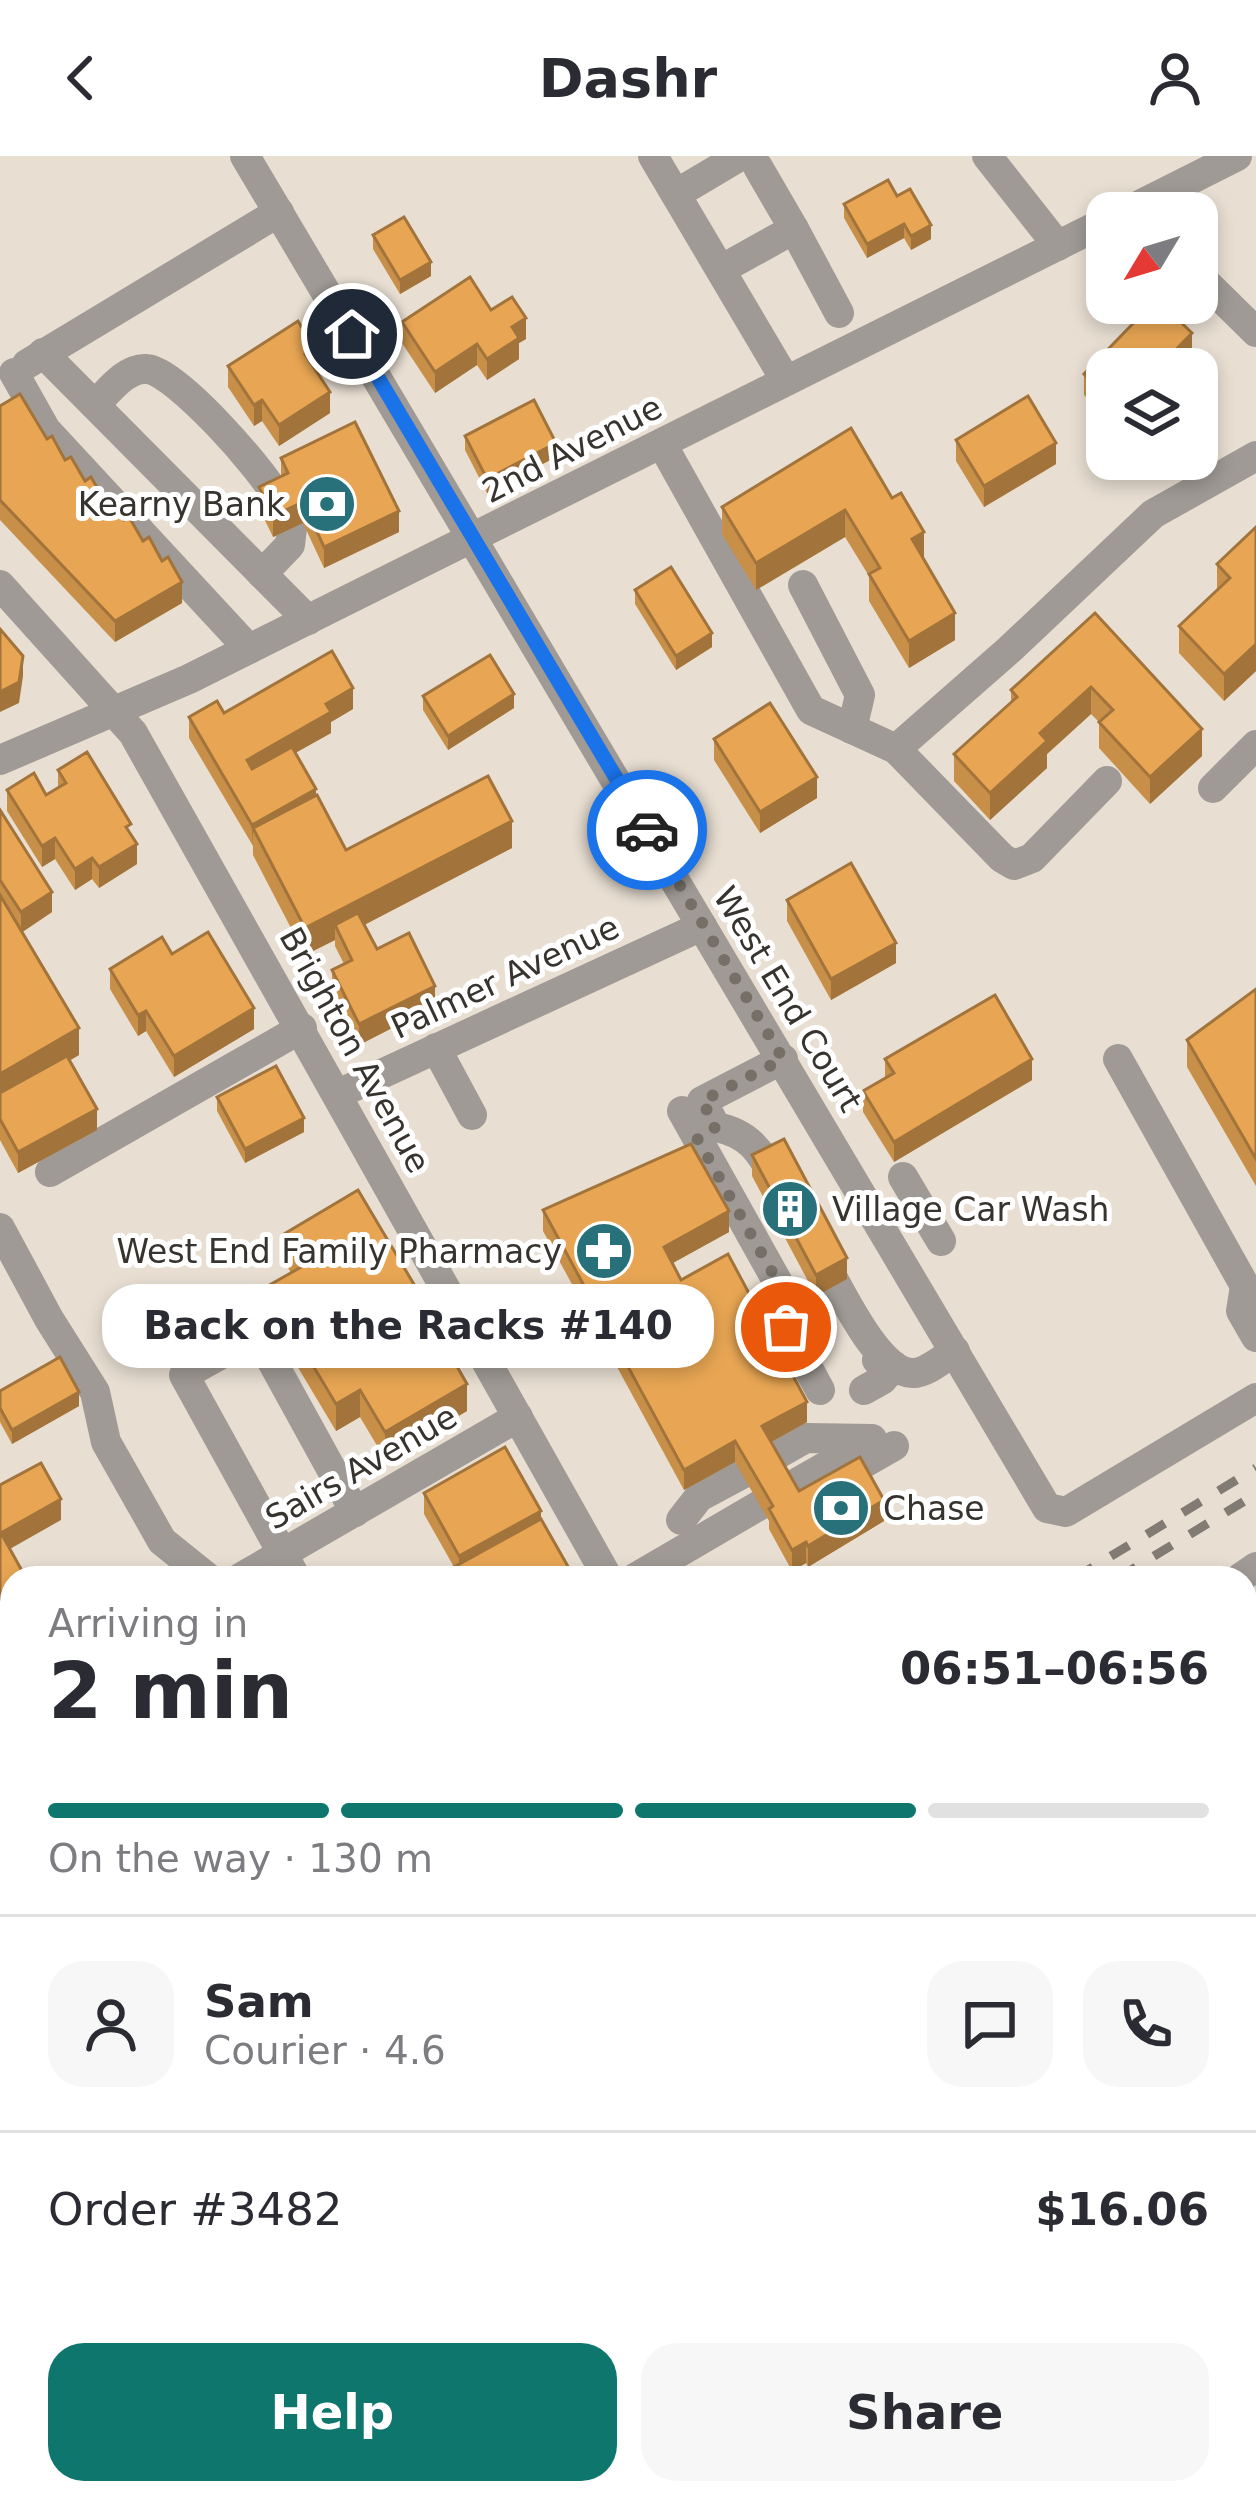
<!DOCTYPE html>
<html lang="en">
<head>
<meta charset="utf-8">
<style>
  body { margin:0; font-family:"DejaVu Sans",sans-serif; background:#f7f7f7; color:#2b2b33; height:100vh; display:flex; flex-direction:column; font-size:45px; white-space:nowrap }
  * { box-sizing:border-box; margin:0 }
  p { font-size:39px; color:#7c7c81 }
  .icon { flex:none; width:66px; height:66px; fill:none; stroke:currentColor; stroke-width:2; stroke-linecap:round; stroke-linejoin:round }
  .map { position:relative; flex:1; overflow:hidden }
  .details { position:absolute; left:0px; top:1410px; width:1257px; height:939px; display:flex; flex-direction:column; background:#fff; border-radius:36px 36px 0 0; box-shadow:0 6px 18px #0003 }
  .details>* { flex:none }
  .needle { width:78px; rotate:232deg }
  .buttons { position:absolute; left:1086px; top:36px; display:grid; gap:24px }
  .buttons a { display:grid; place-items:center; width:132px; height:132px; border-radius:24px; background:#fff; box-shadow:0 6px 18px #0003; font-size:60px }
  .pin { position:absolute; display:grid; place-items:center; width:102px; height:102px; color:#fff; margin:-51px; border:6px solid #fff; border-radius:50%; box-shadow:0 3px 12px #0007 }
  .courier { position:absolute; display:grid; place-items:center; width:120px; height:120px; margin:-60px; border:9px solid #1a73e8; border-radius:50%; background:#fff; color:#222; box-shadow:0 3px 15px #0007 }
  .bubble { position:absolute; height:84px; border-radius:36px; background:#fff; box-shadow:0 6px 18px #0003; font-size:39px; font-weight:600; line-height:84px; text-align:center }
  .headline em { font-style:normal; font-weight:600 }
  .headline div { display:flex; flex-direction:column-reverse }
  .headline { display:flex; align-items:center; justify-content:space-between; height:204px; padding:0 48px }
  h1 { font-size:78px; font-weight:600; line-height:90px }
  .bar { display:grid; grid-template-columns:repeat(4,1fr); gap:18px 12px; align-content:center; height:144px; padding:0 48px }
  .bar i { height:15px; border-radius:9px; background:#e1e1e2 }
  .bar .on { background:#0f766e }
  .bar p { grid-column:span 4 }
  .line { display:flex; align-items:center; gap:30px; padding:0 48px; border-top:3px solid #e1e1e2 }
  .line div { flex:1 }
  .round { display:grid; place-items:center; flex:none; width:126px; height:126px; border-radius:36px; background:#f7f7f7 }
  .action { display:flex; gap:24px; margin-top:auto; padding:24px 48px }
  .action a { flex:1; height:138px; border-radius:36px; background:#0f766e; color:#fff; font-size:48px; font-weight:600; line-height:138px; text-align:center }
  .action a+a { background:#f7f7f7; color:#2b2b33 }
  header { display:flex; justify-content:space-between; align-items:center; height:156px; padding:0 48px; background:#fff; font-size:54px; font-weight:600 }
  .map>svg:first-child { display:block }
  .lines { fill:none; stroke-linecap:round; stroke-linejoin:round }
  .minor { stroke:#9f9a95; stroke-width:30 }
  .rail { stroke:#827b74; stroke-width:9; stroke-dasharray:21 21; stroke-linecap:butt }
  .wall { fill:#c88f48 }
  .shaded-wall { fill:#a2743b }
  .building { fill:#e8a654; stroke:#a2743b; stroke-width:3 }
  .done { stroke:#756f67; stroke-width:12; stroke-dasharray:0 21.6 }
  .route { stroke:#1a73e8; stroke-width:15 }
  .labels { text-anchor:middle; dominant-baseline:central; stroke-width:10; stroke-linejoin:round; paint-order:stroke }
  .street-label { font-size:33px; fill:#37332e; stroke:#fff }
  .poi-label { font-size:33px; fill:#37332e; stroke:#fff; text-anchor:end }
</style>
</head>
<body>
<header><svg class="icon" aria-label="back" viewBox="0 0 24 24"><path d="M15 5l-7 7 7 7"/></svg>Dashr<svg class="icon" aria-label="person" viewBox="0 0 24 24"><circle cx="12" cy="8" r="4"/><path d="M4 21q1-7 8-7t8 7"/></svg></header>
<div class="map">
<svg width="1256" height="2347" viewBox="0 0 1256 2347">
  <rect width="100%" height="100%" fill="#e8ded2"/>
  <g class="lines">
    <!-- minor -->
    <g class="minor">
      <polyline points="245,0 1047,1352 1066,1356 1256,1242"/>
      <polyline points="653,0 786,225"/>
      <polyline points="987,0 1058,90"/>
      <polyline points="758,11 794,73"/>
      <polyline points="676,38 740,0"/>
      <polyline points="1124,57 1237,0"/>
      <polyline points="722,113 794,73 839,157"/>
      <polyline points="1197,118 1256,176"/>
      <polyline points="43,197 308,464"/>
      <polyline points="27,208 279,56"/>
      <polyline points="14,217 46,274 249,493"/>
      <path d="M95 249C108 236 126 211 147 213 176 215 264 315 278 343"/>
      <polyline points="662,288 811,554 896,593 1002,702 1014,709 1032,702 1107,625"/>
      <polyline points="262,418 290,389 292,372"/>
      <polyline points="0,429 133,577 608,1422"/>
      <polyline points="803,429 860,539 852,573"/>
      <polyline points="896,593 1010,493 1153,358 1256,300"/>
      <polyline points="0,604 189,523 1107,65"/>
      <polyline points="1213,632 1256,589"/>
      <polyline points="436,892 472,959"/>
      <polyline points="1118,903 1245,1130 1256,1137"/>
      <polyline points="338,938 702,770"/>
      <polyline points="682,955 781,1132 786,1171 820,1234"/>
      <polyline points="50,1016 302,872"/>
      <polyline points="903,1021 941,1085"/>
      <path d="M778 1027C761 998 752 978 716 971L702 945 783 903"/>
      <polyline points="0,1072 49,1163 95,1236 106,1286 162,1385 208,1422"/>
      <path d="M818 1095C835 1123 877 1219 913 1217 927 1217 943 1202 955 1195"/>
      <polyline points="1245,1130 1241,1155 1256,1181"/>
      <polyline points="864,1234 882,1224 894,1210 877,1204"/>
      <polyline points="769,1303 806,1282 872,1283"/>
      <polyline points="831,1326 894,1290"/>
      <polyline points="786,1333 844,1300"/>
      <polyline points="681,1364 699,1341 742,1318"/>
      <polyline points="240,1422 518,1261"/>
      <polyline points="296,1422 184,1219 257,1178 355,1356"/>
      <polyline points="635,1422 760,1349"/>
      <polyline points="1240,1422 1256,1411"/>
      <polyline points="1245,1555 1256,1576"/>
      <polyline points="0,1561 12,1554"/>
      <polyline points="0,1592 12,1614"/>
      <polyline points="1245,1792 1256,1814"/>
      <polyline points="0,1975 5,1972"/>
      <polyline points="1245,1977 1256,1972"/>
      <polyline points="12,2199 12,2201"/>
      <polyline points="415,2337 419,2347"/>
      <polyline points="814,2337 817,2347"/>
      <polyline points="1106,2337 1112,2347"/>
    </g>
    <!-- rail -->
    <g class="rail">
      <polyline points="1075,1422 1256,1312"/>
      <polyline points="1118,1422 1256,1338"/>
      <polyline points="0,2076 12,2069"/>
      <polyline points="0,2099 12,2092"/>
    </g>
  </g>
  <!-- wall -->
  <g class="wall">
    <polygon points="897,40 931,83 911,94 904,82 867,102 844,62 844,48"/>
    <polygon points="373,79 431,120 400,138 373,93"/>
    <polygon points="1153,147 1161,147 1192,177 1192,198 1177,213 1107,213 1107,262 1084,239 1084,218"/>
    <polygon points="491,154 526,183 519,187 519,203 487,224 477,209 435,237 402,187 402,166"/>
    <polygon points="228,210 314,213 330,257 279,290 262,265 254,270 228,231"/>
    <polygon points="0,250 47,283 124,364 182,447 115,486 0,364"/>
    <polygon points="851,272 924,404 955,484 909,512 869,445 869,420 845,381 756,434 722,378 722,351"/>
    <polygon points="465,280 556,301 487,337 465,294"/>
    <polygon points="956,284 1056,308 984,351 956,305"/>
    <polygon points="281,302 399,376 324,412 303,367 273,381 259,352 259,331 281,321"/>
    <polygon points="1256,371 1256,515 1224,545 1179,497 1179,470 1217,435 1217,408"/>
    <polygon points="635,434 712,491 676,514 635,448"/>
    <polygon points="1095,457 1202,600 1150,648 1099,592 1099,566 1091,558 1047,598 1047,612 990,664 954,625 954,598 1011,546 1011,534"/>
    <polygon points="423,540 514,552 448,594 423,554"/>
    <polygon points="353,553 331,566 331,577 295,597 316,639 346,694 512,692 364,769 377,793 435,850 359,889 332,835 332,814 344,808 335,790 335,784 305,799 253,699 253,690 189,582 189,561 224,557"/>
    <polygon points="714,583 817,642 760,677 714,604"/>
    <polygon points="58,614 131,678 137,708 99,732 92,723 75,734 55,703 42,711 7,655 7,634 46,639 58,632"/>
    <polygon points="0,654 52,756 22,776 79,899 70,904 97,974 18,1017 0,984"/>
    <polygon points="787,744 896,807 831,844 787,765"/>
    <polygon points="172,798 254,873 174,921 146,875 138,880 110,833 110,813"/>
    <polygon points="1256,833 1256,1030 1187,911 1187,884"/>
    <polygon points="885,903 1032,924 894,1006 863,956 863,935 885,922"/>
    <polygon points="217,941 304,976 245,1007 217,955"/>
    <polygon points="752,999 847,1123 816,1140 752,1020"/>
    <polygon points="543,1054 729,1076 672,1107 681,1124 807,1266 771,1286 799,1335 884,1365 808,1411 806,1407 792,1415 769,1373 769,1365 735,1306 684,1334 543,1075"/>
    <polygon points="284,1078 447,1193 467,1255 385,1303 360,1261 336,1275 266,1158 266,1131 291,1117 284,1105"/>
    <polygon points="0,1235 79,1250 12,1288 0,1266"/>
    <polygon points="424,1337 541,1363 570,1422 436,1421 454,1411 424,1358"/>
  </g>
  <!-- shaded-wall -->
  <g class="shaded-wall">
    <polygon points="904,68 904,82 867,102 867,88"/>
    <polygon points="931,69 931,83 911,94 911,80"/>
    <polygon points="431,106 431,120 400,138 400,124"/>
    <polygon points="526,162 526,183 519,187 519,203 487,224 487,203 512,171"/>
    <polygon points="1192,177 1192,198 1177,213 1157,213"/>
    <polygon points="477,188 477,209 435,237 435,216"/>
    <polygon points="314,192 314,213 305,198"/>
    <polygon points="330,236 330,257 279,290 279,269"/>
    <polygon points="262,244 262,265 254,270 254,249"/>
    <polygon points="556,287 556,301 487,337 487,323"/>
    <polygon points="1056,287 1056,308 984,351 984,330"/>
    <polygon points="303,346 303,367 273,381 273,360"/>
    <polygon points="845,354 845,381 756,434 756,407"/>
    <polygon points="399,355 399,376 324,412 324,391"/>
    <polygon points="924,376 924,403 912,383"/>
    <polygon points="182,426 182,447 115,486 115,465"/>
    <polygon points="955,457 955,484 909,512 909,485"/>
    <polygon points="712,477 712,491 676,514 676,500"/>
    <polygon points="1256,488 1256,515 1224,545 1224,518"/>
    <polygon points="23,500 23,520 19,547 0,556 0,536"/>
    <polygon points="1091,531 1091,558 1047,598 1047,612 990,664 990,637 1040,577"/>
    <polygon points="353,532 353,553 331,566 331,577 247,624 247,604 326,548"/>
    <polygon points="514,538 514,552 448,594 448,580"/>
    <polygon points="1202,573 1202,600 1150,648 1150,621"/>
    <polygon points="817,621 817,642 760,677 760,656"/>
    <polygon points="316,633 316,653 253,672 252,690 252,669"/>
    <polygon points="512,665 512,692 341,781 335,769 335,784 305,799 305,772"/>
    <polygon points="55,682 55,703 42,711 42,690"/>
    <polygon points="137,688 137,708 99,732 99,711"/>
    <polygon points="92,702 92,723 75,734 75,713"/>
    <polygon points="52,736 52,756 21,777 21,756"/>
    <polygon points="896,787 896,807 831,844 831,823"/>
    <polygon points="435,830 435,850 359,889 359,868"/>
    <polygon points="254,852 254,873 174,921 174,900"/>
    <polygon points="146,855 146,875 138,880 138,859"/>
    <polygon points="79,872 79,899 0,945 0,918"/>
    <polygon points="1032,903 1032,924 894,1006 894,986"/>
    <polygon points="97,953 97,974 18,1017 18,996"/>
    <polygon points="304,962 304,976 245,1007 245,993"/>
    <polygon points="729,1055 729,1076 664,1112 664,1091"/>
    <polygon points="847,1102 847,1123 816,1140 816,1119"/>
    <polygon points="467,1228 467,1255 385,1303 385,1276"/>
    <polygon points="360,1234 360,1261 336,1275 336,1248"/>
    <polygon points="79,1236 79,1250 12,1288 12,1274"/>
    <polygon points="807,1246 807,1266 762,1291 762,1270"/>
    <polygon points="735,1285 735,1306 684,1334 684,1314"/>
    <polygon points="61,1343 61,1364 1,1398 1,1377"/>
    <polygon points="884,1344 884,1365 808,1411 808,1390"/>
    <polygon points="541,1355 541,1376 459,1421 459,1400"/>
    <polygon points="806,1386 806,1407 792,1415 792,1394"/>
    <polygon points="570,1414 570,1422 555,1422"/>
    <polygon points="12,1436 12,1457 0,1463 0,1442"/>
    <polygon points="1256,1876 1256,1913 1245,1919 1245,1926 1245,1882"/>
  </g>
  <!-- building -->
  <g class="building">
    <polygon points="888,24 897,40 910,33 931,69 911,80 904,68 867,88 844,48"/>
    <polygon points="404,61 431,106 400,124 373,79"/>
    <polygon points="470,121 491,154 512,141 526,162 512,171 519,182 487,203 477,188 435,216 402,166"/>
    <polygon points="1153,147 1161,147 1192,177 1157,213 1107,213 1107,241 1084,218"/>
    <polygon points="298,165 314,192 305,198 330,236 279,269 262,244 254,249 228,210"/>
    <polygon points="20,238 47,283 52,280 65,304 71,301 85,325 91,321 104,344 110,341 124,364 129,361 143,385 149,381 162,405 168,401 182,426 115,465 0,344 0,250"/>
    <polygon points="1028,240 1056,287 984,330 956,284"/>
    <polygon points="534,244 556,287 487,323 465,280"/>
    <polygon points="355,266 399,355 324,391 303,346 273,360 259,331 288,317 281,302"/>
    <polygon points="851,272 892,342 901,337 924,376 912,383 955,457 909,485 869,418 880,412 845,354 756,407 722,351"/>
    <polygon points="1256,371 1256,488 1224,518 1179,470 1230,422 1217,408"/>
    <polygon points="671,411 712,477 676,500 635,434"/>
    <polygon points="1095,457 1202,573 1150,621 1099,566 1113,554 1091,531 1040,577 1047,585 990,637 954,598 1017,541 1011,534"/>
    <polygon points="0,473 23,500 19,526 0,536"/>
    <polygon points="332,495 353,532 326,548 331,556 247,604 252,613 292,591 316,633 252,669 189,561 217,545 224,557"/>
    <polygon points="490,499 514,538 448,580 423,540"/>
    <polygon points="770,547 817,621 760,656 714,583"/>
    <polygon points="87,596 131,668 126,671 137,688 99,711 92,702 75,713 55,682 42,690 7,634 34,617 46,639 66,627 58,614"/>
    <polygon points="488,620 512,665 305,772 253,672 317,639 346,694"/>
    <polygon points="0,654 52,736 21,756 0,724"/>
    <polygon points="851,707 896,787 831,823 787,744"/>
    <polygon points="0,739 79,872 0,918"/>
    <polygon points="358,757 377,793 409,777 435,830 359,868 332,814 352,804 335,769"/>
    <polygon points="208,776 254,852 174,900 146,855 138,859 110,813 162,781 172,798"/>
    <polygon points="1256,833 1256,1003 1187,884"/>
    <polygon points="995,839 1032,903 894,986 863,935 894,917 885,903"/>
    <polygon points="67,900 97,953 18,996 0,963 0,937"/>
    <polygon points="276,910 304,962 245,993 217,941"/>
    <polygon points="784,983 847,1102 816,1119 752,999"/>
    <polygon points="691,988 729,1055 664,1091 681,1124 728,1098 807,1246 762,1270 799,1335 860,1301 884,1344 808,1390 806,1386 792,1394 769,1353 773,1350 735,1285 684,1314 543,1054"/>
    <polygon points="358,1034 447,1184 443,1186 467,1228 385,1276 360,1234 336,1248 266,1131 303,1110 284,1078"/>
    <polygon points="60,1201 79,1236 12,1274 0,1252 0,1235"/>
    <polygon points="505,1291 541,1355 459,1400 424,1337"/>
    <polygon points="41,1307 61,1343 1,1377 26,1422 12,1422 12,1436 0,1442 0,1329"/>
    <polygon points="541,1363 570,1414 555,1422 419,1422 432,1414 436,1421"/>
    <polygon points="1245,1854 1256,1875 1245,1882"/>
  </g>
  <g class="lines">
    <!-- done -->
    <polyline class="done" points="647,674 783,903 702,945 716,971 697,982 781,1132 786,1171"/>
    <!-- route -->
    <polyline class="route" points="352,178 647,674"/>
  </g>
  <!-- icons -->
  <defs>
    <symbol id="bank-disc" viewBox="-11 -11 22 22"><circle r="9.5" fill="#28717a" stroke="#fff"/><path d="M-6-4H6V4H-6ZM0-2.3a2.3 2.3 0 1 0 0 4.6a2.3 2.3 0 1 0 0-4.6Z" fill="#fff"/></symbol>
    <symbol id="building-disc" viewBox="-11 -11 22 22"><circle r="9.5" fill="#28717a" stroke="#fff"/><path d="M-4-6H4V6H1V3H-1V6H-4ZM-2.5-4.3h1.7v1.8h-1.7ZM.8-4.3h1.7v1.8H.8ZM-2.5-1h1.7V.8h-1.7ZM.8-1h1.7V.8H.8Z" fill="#fff"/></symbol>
    <symbol id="pharmacy-disc" viewBox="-11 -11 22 22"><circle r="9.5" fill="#28717a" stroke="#fff"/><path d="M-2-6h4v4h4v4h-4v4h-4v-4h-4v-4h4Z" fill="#fff"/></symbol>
  </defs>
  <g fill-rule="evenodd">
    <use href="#bank-disc" x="294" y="315" width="66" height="66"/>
    <use href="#building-disc" x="757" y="1020" width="66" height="66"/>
    <use href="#pharmacy-disc" x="571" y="1062" width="66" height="66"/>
    <use href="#bank-disc" x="808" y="1319" width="66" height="66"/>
  </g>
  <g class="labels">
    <!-- street labels -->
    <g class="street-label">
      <text transform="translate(572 293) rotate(-27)">2nd Avenue</text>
      <text transform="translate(505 821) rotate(-25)">Palmer Avenue</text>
      <text transform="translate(788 843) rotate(59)">West End Court</text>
      <text transform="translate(355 894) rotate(61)">Brighton Avenue</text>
      <text transform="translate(361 1311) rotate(-30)">Sairs Avenue</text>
    </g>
    <!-- poi labels -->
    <g class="poi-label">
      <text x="285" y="348">Kearny Bank</text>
      <text x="832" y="1053" text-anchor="start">Village Car Wash</text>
      <text x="562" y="1095">West End Family Pharmacy</text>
      <text x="883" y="1352" text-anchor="start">Chase</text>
    </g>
  </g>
</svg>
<div class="buttons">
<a><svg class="needle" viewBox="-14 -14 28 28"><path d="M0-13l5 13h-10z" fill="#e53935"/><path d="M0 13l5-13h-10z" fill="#7c7c81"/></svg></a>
<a><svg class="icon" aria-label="layers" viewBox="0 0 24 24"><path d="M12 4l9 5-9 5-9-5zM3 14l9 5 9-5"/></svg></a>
</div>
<div class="pin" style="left:786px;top:1171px;background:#ea580c"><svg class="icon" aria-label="bag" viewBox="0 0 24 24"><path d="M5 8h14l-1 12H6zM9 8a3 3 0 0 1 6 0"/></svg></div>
<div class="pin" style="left:352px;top:178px;background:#1f2937"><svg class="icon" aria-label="home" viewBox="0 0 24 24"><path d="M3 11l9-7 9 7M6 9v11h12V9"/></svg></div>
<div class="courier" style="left:647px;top:674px"><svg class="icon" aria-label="car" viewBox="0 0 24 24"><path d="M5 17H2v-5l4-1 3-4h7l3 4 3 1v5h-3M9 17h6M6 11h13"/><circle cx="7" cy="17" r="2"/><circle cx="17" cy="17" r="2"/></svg></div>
<div class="bubble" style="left:102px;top:1128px;width:612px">Back on the Racks #140</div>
<section class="details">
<div class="headline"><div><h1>2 min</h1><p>Arriving in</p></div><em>06:51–06:56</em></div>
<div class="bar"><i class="on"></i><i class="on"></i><i class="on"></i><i></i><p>On the way · 130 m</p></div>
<div class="line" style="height:216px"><a class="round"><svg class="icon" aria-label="person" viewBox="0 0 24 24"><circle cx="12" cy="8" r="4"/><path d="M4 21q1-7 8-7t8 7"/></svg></a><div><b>Sam</b><p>Courier · 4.6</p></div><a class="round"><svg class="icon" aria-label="chat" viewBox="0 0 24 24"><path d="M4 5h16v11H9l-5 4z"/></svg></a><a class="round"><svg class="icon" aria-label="phone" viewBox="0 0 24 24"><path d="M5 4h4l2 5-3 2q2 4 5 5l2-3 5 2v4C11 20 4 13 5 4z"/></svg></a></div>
<div class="line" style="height:156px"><div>Order #3482</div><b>$16.06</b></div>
<div class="action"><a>Help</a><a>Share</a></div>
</section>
</div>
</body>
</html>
